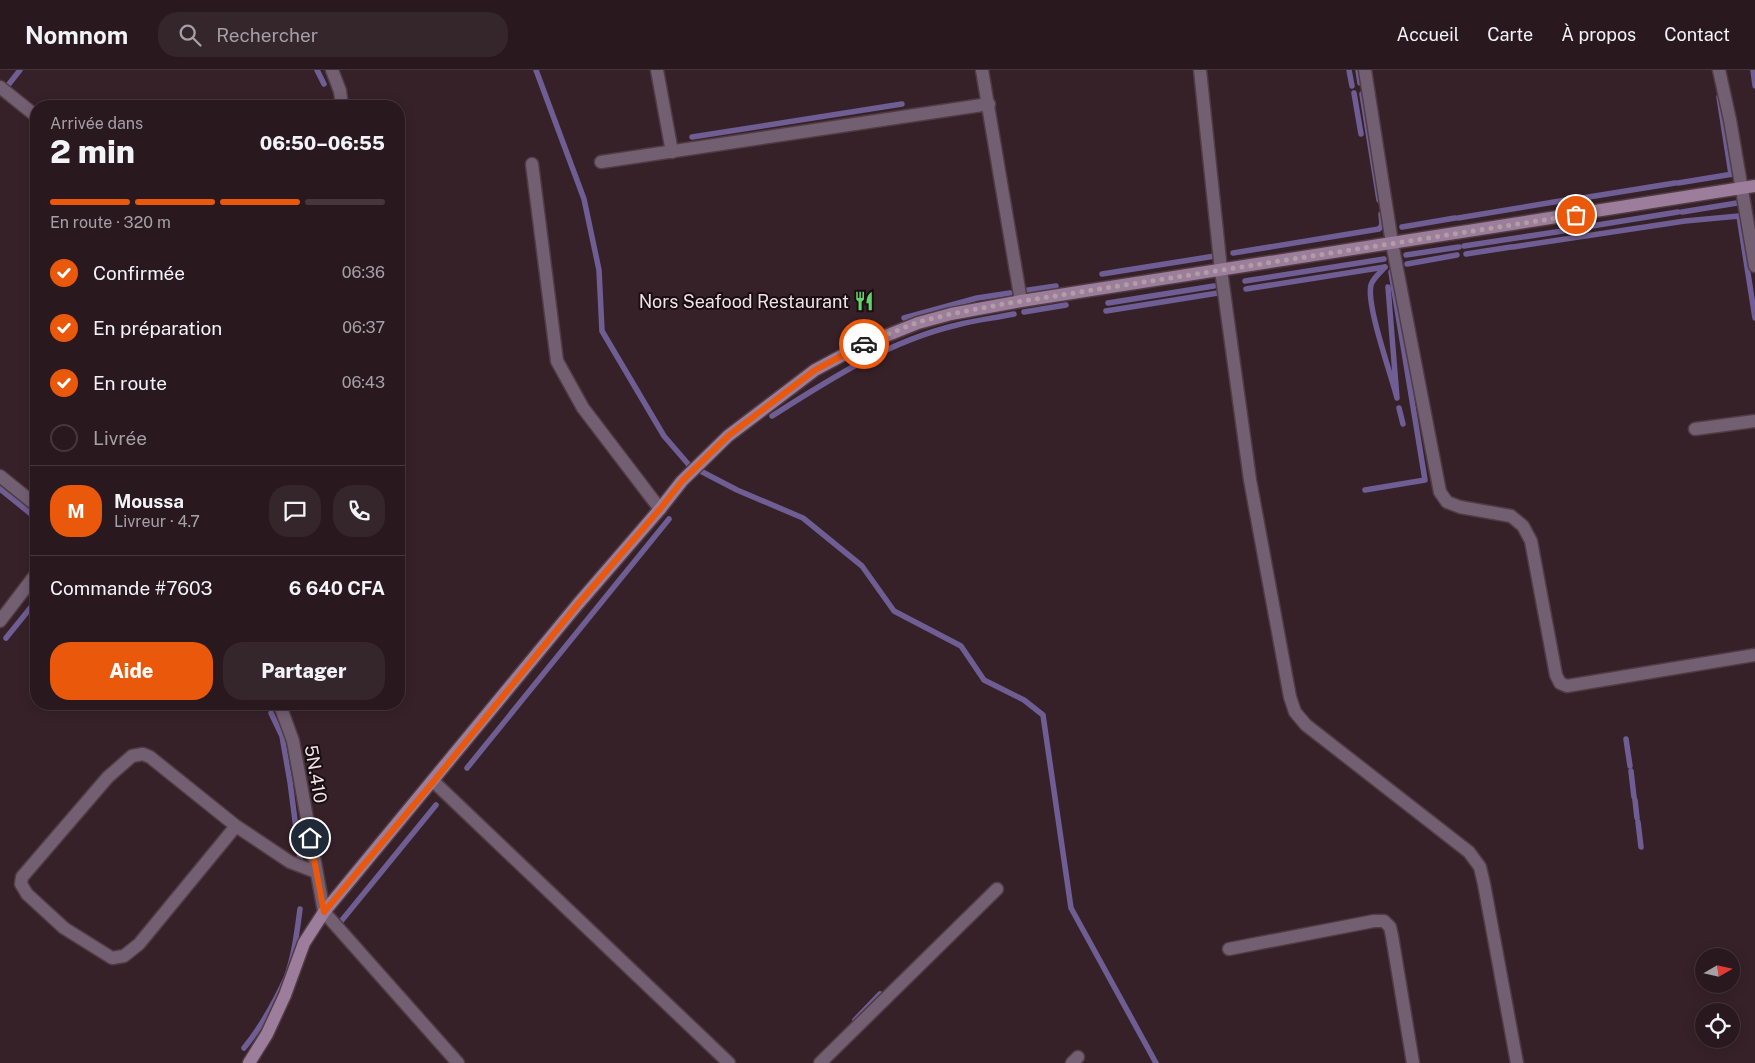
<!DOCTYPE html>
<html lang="fr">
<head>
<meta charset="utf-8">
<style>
  body { margin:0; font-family:"Public Sans",sans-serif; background:#35262c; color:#f1f3f6; height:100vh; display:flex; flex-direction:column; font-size:19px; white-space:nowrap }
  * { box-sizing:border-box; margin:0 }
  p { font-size:16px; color:#a5a0a4 }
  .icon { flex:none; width:28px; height:28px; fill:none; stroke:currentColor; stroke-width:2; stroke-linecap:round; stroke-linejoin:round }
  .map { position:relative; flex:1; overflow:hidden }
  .sheet { position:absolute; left:30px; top:30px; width:375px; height:610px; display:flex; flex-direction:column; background:#29191f; border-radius:20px; box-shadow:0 2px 12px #0003,0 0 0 1px #45383d }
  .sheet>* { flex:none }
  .needle { width:32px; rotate:81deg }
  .controls { position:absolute; left:1695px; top:878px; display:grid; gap:10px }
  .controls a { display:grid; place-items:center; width:45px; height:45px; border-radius:50%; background:#29191f; box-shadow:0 2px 12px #0003,0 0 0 1px #45383d; font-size:25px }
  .pin { position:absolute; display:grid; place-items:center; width:42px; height:42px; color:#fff; margin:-21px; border:2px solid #fff; border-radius:50%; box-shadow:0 1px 5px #0007 }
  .courier { position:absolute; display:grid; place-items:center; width:50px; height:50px; margin:-25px; border:4px solid #ea580c; border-radius:50%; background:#fff; color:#222; box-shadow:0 1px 6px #0007 }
  .overview em { font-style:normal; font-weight:800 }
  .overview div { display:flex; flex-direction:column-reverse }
  .overview { display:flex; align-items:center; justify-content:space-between; height:85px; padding:0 20px }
  h1 { font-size:32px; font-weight:800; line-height:38px }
  .bar { display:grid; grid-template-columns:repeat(4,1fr); gap:8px 5px; align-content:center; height:60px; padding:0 20px }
  .bar i { height:6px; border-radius:4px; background:#45383d }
  .bar .current { background:#ea580c }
  .bar p { grid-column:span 4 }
  .line { display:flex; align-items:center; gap:12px; padding:0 20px; border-top:1px solid #45383d }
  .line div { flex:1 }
  .round { display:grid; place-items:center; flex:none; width:52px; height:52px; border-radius:20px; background:#35262c }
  ol { padding:0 20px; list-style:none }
  li { display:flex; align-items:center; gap:15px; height:55px }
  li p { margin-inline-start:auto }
  li .icon { padding:5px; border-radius:50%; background:#ea580c; color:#fff; stroke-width:4 }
  li:last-child { color:#a5a0a4 }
  li i { width:28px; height:28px; border:2px solid #45383d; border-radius:50% }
  .button { display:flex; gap:10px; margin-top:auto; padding:10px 20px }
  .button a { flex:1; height:58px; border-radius:20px; background:#ea580c; color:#fff; font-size:20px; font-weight:800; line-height:58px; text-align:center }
  .button a+a { background:#35262c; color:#f1f3f6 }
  header { display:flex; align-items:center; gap:30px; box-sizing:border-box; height:70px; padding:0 25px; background:#29191f; border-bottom:1px solid #45383d }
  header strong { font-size:24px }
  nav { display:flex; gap:28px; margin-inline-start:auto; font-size:18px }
  .search { width:350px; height:45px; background:#35262c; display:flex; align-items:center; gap:12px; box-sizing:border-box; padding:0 18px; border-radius:20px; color:#a5a0a4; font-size:19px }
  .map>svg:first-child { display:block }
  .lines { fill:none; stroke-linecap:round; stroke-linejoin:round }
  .stream { stroke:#6f5e93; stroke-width:5.5 }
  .minor-casing { stroke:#513c43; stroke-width:15 }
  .tertiary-casing { stroke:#513c43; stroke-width:15 }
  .secondary-casing { stroke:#513c43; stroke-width:15 }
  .minor { stroke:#735f72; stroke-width:12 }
  .tertiary { stroke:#735f72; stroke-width:12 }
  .secondary { stroke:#9c7d9b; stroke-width:12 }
  .done { stroke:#b09ea4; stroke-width:5; stroke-dasharray:0 9 }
  .route { stroke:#ea580c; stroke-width:6 }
  .labels { text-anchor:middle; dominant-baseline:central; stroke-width:4; stroke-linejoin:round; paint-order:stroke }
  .poi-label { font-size:18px; fill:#f1e1e6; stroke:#180e11; text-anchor:end }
  .street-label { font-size:18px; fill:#f1e1e6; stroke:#180e11 }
</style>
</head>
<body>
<header>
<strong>Nomnom</strong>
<div class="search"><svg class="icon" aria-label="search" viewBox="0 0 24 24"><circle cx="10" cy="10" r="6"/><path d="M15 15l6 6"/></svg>Rechercher</div>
<nav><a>Accueil</a><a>Carte</a><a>À propos</a><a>Contact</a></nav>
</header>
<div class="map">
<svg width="1755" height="993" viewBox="0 0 1755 993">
  <rect width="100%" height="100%" fill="#372129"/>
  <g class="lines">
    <!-- stream -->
    <g class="stream">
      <polyline points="317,0 324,14"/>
      <polyline points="536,0 584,129 599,200 602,261 664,366 689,395 737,420 803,448 862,496 894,541 961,576 984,610 1024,630 1043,645 1071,838 1156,993"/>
      <polyline points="1349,0 1352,16"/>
      <polyline points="1358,0 1360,13"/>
      <polyline points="1753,0 1755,16"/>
      <polyline points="9,14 20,0"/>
      <polyline points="1354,23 1361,64"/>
      <polyline points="1362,24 1379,130"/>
      <polyline points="1719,27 1731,104"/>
      <polyline points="692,67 902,34"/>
      <polyline points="1678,113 1733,104"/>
      <polyline points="1570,130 1675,113"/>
      <polyline points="1682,142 1737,133"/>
      <polyline points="1458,148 1566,130"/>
      <polyline points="1402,157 1455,148"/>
      <polyline points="1573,159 1678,142"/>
      <polyline points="1464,176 1569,160"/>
      <polyline points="1513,177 1685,151 1739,146 1755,248"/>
      <polyline points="1233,183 1379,159 1382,155 1381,144"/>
      <polyline points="1466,184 1511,177"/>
      <polyline points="1406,185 1459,177"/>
      <polyline points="1407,194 1457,185"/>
      <path d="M1385 197C1380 203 1373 208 1371 215 1366 235 1391 304 1397 328L1388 217"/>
      <polyline points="1102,204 1215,186"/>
      <polyline points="1245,211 1384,189"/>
      <polyline points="1246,219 1385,197"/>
      <polyline points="1022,221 1056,216"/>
      <polyline points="1108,233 1214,216"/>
      <polyline points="1106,241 1218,223"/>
      <polyline points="1024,242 1066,235"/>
      <polyline points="904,248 977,228 1010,223"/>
      <polyline points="1399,338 1403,354"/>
      <path d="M772 346C830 309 889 271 957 255 976 250 995 248 1014 244"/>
      <polyline points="0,419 36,448"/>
      <polyline points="1365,420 1425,410 1391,202"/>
      <polyline points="6,568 36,531"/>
      <polyline points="271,643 282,666 290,712 300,789"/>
      <polyline points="1626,669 1630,696"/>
      <polyline points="467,698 669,449"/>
      <polyline points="1631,701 1634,727"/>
      <polyline points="1635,730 1637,748"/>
      <polyline points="1638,752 1641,777"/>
      <polyline points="338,855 436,735"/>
      <polyline points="855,950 880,924"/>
      <path d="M244 978C261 957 275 932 286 908 294 887 297 862 300 839"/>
    </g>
    <defs>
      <g id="minor">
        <polyline points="332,0 340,21 342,36"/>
        <polyline points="657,0 672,82"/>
        <polyline points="982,0 1021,231"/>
        <polyline points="1200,0 1221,200 1250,410 1290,627 1295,642 1306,655 1469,782 1480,797 1484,814 1517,993"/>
        <polyline points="1365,0 1392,173 1440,422 1447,432 1460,437 1511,446 1523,456 1531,471 1556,605 1560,613 1567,616 1755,585"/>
        <polyline points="1719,0 1730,50 1755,196"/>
        <polyline points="0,17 36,46"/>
        <polyline points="601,92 989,34"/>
        <polyline points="532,94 557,291 583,338 660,439"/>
        <polyline points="1695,359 1755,351"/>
        <polyline points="0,551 36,504"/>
        <polyline points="433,711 729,993"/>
        <polyline points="236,756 139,874 124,886 112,888 64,858 27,824 21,814 22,807 108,707 132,686 143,684 150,687 236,756 290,792 316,802"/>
        <polyline points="324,842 458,993"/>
        <polyline points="1229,879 1374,851 1384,851 1390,857 1392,866 1413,993"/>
        <polyline points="820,993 997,819"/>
        <polyline points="1072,993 1078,987"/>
      </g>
      <g id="tertiary">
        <polyline points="0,406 36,435"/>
        <polyline points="277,634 281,638 293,671 324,842"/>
      </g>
      <polyline id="secondary" points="249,993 267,964 285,925 304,873 324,842 578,534 660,439 682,411 728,366 815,300 858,277 918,253 951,244 1021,231 1755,116"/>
    </defs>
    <!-- minor casing -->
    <use href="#minor" class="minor-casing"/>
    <!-- tertiary casing -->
    <use href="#tertiary" class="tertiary-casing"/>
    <!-- secondary casing -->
    <use href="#secondary" class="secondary-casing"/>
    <!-- minor -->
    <use href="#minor" class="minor"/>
    <!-- tertiary -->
    <use href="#tertiary" class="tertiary"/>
    <!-- secondary -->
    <use href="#secondary" class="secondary"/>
  </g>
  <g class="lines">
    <!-- done -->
    <polyline class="done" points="864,274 918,252 951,244 1003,234 1576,145"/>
    <!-- route -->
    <polyline class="route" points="310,768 324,842 433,712 578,534 660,439 682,411 728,366 815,300 864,274"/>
  </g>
  <!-- icons -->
  <defs>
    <symbol id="restaurant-bare" viewBox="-9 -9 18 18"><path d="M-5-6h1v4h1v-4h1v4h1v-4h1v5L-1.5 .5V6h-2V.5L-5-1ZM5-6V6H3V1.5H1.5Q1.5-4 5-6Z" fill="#62d469" stroke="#180e11" stroke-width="2.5" paint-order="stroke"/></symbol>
  </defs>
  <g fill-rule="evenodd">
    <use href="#restaurant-bare" x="850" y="217" width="28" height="28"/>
  </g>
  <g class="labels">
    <!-- poi labels -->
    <g class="poi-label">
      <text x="849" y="231">Nors Seafood Restaurant</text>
    </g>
    <!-- street labels -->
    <g class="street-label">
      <text transform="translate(316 704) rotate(80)">5N.410</text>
    </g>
  </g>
</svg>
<div class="controls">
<a><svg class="needle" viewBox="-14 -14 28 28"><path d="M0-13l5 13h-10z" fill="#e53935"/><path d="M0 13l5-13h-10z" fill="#a5a0a4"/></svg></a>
<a><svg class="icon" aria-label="locate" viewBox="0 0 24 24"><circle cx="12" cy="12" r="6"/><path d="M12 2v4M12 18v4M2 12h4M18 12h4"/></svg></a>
</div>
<div class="pin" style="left:1576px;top:145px;background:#ea580c"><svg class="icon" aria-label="bag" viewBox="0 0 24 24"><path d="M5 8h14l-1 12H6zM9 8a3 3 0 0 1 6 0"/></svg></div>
<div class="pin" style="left:310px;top:768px;background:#1f2937"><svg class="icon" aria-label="home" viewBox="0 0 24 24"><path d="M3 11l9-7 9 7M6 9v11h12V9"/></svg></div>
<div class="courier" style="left:864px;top:274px"><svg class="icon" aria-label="car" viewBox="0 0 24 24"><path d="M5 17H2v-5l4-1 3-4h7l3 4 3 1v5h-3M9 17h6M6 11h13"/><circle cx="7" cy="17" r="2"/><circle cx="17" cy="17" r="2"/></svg></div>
<section class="sheet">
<div class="overview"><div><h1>2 min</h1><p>Arrivée dans</p></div><em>06:50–06:55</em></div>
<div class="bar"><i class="current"></i><i class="current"></i><i class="current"></i><i></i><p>En route · 320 m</p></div>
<ol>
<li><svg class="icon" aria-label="check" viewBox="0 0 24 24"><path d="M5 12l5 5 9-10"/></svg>Confirmée<p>06:36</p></li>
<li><svg class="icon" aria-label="check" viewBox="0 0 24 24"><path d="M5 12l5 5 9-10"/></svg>En préparation<p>06:37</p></li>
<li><svg class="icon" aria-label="check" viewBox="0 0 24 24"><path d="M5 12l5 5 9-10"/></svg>En route<p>06:43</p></li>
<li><i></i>Livrée</li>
</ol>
<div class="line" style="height:90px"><b class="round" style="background:#ea580c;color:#fff">M</b><div><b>Moussa</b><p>Livreur · 4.7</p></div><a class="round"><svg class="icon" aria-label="chat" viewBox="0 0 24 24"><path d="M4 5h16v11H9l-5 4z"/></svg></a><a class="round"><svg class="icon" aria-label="phone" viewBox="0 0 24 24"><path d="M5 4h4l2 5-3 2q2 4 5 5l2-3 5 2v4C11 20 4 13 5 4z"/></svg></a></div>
<div class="line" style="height:65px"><div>Commande #7603</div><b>6 640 CFA</b></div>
<div class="button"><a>Aide</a><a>Partager</a></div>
</section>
</div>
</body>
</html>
